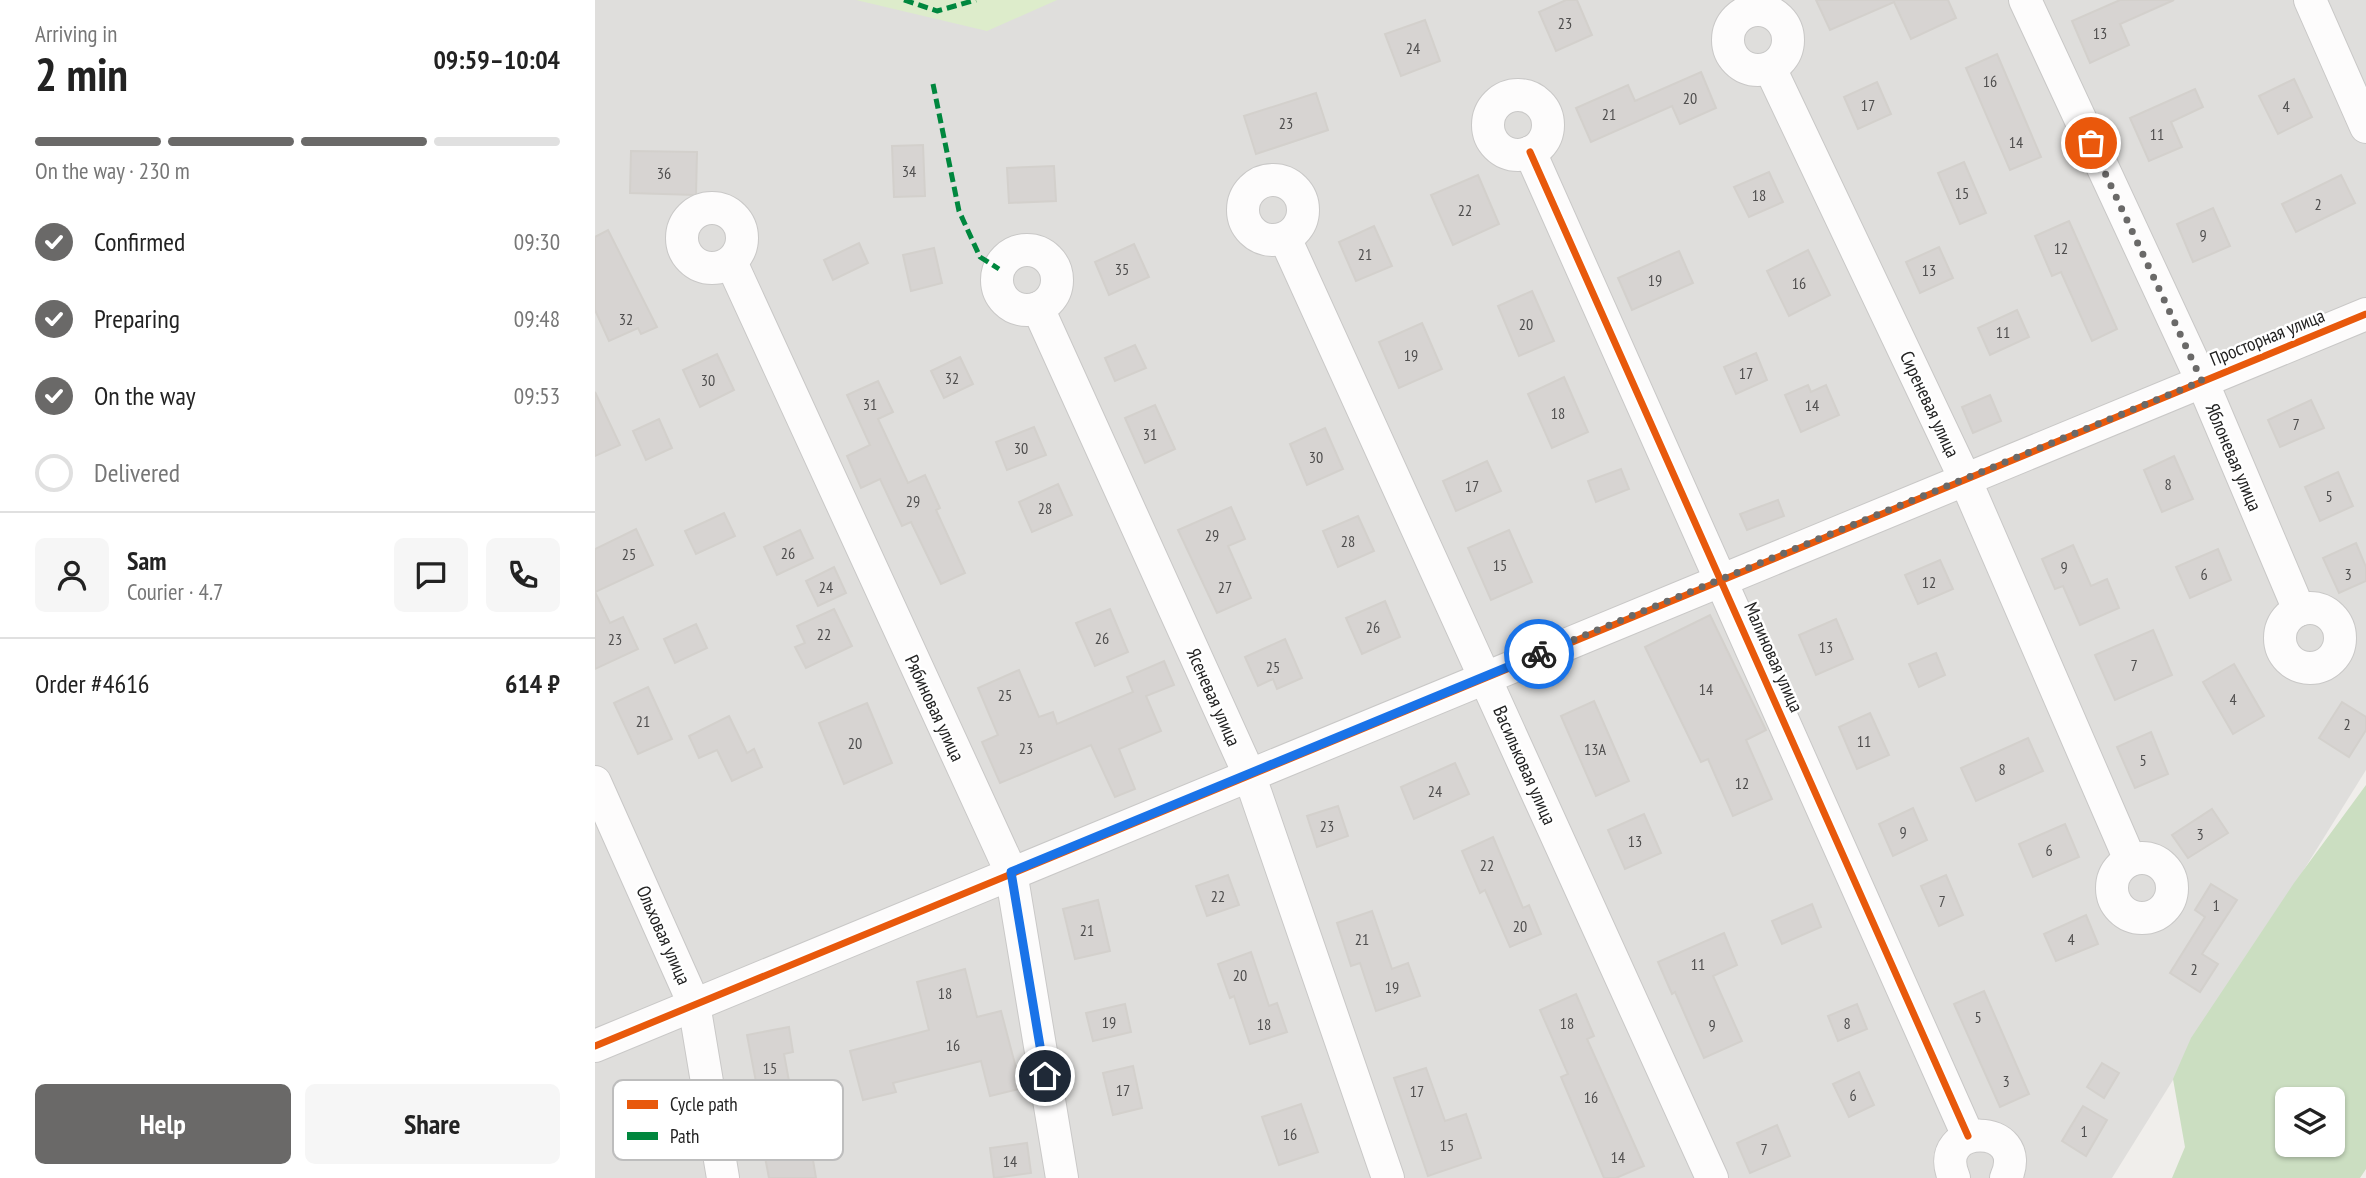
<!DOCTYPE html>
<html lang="en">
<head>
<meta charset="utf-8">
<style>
  body { margin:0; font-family:"PT Sans Narrow",sans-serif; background:#f6f6f6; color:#222; height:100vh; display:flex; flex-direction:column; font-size:26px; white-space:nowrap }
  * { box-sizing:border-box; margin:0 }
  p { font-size:23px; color:#767676 }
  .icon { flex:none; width:38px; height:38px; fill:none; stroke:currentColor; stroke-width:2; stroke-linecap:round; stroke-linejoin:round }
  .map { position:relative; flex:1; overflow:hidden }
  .side { display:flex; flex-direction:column; background:#fff; width:595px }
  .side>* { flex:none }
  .fabs { position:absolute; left:1680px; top:1087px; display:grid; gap:14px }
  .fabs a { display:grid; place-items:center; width:70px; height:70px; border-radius:10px; background:#fff; box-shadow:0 2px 5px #0004; font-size:35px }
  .pin { position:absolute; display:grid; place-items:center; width:60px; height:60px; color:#fff; margin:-30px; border:4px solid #fff; border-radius:50%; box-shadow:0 2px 7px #0007 }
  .courier { position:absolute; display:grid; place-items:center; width:70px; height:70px; margin:-35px; border:5px solid #1a73e8; border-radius:50%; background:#fff; color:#222; box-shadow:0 2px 9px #0007 }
  .headline em { font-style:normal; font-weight:700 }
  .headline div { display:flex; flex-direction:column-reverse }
  .headline { display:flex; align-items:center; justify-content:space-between; height:119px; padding:0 35px }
  h1 { font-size:46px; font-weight:700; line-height:52px }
  .bar { display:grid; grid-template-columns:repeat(4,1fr); gap:10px 7px; align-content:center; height:84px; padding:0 35px }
  .bar i { height:9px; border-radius:5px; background:#e0e0e0 }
  .bar .active { background:#6a6968 }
  .bar p { grid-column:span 4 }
  .line { display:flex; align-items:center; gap:18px; padding:0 35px; border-top:2px solid #e0e0e0 }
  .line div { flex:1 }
  .round { display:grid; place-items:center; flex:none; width:74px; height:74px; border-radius:10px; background:#f6f6f6 }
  ol { padding:0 35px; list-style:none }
  li { display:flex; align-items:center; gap:21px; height:77px }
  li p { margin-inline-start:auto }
  li .icon { padding:7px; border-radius:50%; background:#6a6968; color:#fff; stroke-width:4 }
  li:last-child { color:#767676 }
  li i { width:38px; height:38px; border:4px solid #e0e0e0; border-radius:50% }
  .button { display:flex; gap:14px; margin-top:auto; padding:14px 35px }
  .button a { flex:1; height:80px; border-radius:10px; background:#6a6968; color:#fff; font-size:28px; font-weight:700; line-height:80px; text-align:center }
  .button a+a { background:#f6f6f6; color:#222 }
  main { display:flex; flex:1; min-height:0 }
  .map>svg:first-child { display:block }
  .residential { fill:#dfdedc }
  .grass { fill:#ddeccb }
  .forest { fill:#cbdec1; fill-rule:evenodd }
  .building { fill:#d7d4d2; stroke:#d3d0cc; stroke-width:2 }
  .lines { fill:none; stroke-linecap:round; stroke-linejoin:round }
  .minor-casing { stroke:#c9c8c7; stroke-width:34 }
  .minor { stroke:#fdfcfc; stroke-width:32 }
  .quiet { stroke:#00873e; stroke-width:5; stroke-dasharray:10 5; stroke-linecap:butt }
  .cycleway-casing { stroke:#fff; stroke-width:11 }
  .cycleway { stroke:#e8590c; stroke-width:7 }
  .done { stroke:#6a6968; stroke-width:7; stroke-dasharray:0 12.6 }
  .route { stroke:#1a73e8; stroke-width:9 }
  .labels { text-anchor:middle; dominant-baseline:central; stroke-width:5; stroke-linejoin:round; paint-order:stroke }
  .number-label { font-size:16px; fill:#4f4e4e }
  .street-label { font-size:19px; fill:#222; stroke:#fff }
  .key { fill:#fff; stroke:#bdbdbd; stroke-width:2 }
  .key-label { font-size:19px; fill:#222 }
</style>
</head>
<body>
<main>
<section class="side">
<div class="headline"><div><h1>2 min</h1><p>Arriving in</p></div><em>09:59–10:04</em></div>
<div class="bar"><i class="active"></i><i class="active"></i><i class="active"></i><i></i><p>On the way · 230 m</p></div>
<ol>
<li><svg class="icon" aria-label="check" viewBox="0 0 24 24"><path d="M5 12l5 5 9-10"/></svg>Confirmed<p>09:30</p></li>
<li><svg class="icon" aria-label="check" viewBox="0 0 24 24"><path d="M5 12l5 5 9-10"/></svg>Preparing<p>09:48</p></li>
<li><svg class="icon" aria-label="check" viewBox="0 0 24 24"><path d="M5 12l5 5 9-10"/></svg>On the way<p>09:53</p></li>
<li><i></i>Delivered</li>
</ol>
<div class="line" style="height:126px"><a class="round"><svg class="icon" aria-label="person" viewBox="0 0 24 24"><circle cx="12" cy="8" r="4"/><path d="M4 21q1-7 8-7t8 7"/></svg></a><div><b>Sam</b><p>Courier · 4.7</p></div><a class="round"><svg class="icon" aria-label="chat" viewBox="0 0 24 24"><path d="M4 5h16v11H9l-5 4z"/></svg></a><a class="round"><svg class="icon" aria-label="phone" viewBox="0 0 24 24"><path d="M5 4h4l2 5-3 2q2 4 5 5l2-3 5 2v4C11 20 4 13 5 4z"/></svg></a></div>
<div class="line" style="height:91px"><div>Order #4616</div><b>614 ₽</b></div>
<div class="button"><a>Help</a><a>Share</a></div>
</section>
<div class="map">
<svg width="1771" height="1178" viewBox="0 0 1771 1178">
  <rect width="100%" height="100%" fill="#f0eeeb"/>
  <!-- residential -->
  <polygon class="residential" points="0,0 1771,0 1771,770 1517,1178 0,1178"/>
  <!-- grass -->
  <polygon class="grass" points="261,0 462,0 392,31"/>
  <!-- forest -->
  <path class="forest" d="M1771 785V1169L1765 1178H1577L1590 1147 1578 1079 1596 1038 1699 883ZM1692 1099H1738V1144H1692Z"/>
  <!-- building -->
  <g class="building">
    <polygon points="971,0 982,0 997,35 961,51 944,12"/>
    <polygon points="1221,0 1353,0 1361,18 1316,39 1299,2 1235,30"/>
    <polygon points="1525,0 1579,0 1525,24 1534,45 1495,63 1477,21"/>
    <polygon points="830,20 845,61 806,76 790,34"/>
    <polygon points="1402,54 1446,157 1415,170 1371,68"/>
    <polygon points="1106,72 1121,108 1085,124 1077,106 996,142 981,108 1033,85 1040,101"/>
    <polygon points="1699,79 1717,117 1683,134 1664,96"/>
    <polygon points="1282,82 1296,114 1263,129 1249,97"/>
    <polygon points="1600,89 1608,107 1576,122 1587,147 1554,161 1535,118"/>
    <polygon points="721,93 733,130 661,154 649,116"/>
    <polygon points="328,145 330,196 299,197 297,146"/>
    <polygon points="36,151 102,152 101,195 35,193"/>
    <polygon points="1369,162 1391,213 1365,224 1343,173"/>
    <polygon points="459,166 461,201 414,203 412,168"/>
    <polygon points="1174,172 1188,202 1154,217 1139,187"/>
    <polygon points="883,175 904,224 858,245 836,195"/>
    <polygon points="1746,175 1760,203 1701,232 1687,204"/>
    <polygon points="1618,208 1635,246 1598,262 1582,224"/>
    <polygon points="1474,221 1522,329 1497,341 1466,272 1457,276 1440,236"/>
    <polygon points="779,226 797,266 761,281 744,242"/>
    <polygon points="13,230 62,327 46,334 43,328 14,341 0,310 0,237"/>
    <polygon points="264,243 273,263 238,280 229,260"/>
    <polygon points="539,244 554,277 514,295 500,262"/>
    <polygon points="1344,247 1358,278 1325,293 1311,262"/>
    <polygon points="339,248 347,283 316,291 308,255"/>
    <polygon points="1213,250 1235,295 1194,316 1172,271"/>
    <polygon points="1084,251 1098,283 1037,310 1023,278"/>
    <polygon points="937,291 959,341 924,356 903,306"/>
    <polygon points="1422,310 1434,337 1395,355 1383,328"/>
    <polygon points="827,323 847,369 804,388 784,342"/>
    <polygon points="540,345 551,368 520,381 510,358"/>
    <polygon points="1161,353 1172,380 1141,394 1129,367"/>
    <polygon points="122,354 139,390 105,407 88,370"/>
    <polygon points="365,357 378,384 349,398 336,371"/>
    <polygon points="969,377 993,432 957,448 933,394"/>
    <polygon points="283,381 298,412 283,419 313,483 330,475 345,508 341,510 370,573 346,584 316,522 307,526 285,479 266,488 252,456 275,445 252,395"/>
    <polygon points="1213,385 1216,392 1231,385 1244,415 1206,432 1190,395"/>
    <polygon points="0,392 25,445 0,456"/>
    <polygon points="1395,395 1406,421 1378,433 1367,407"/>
    <polygon points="1716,400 1729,428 1685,447 1673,420"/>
    <polygon points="560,405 580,449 550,463 530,418"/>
    <polygon points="64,419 77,448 51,460 38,431"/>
    <polygon points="439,427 451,455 412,470 401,442"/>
    <polygon points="730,428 748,469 712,485 695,444"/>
    <polygon points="1579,456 1598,499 1567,512 1549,470"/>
    <polygon points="892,461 906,491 861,511 848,481"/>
    <polygon points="1026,469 1034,489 1001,502 993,481"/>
    <polygon points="1743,472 1758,506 1725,521 1710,487"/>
    <polygon points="463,484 477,515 437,532 424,502"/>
    <polygon points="1183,500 1189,516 1152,530 1145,514"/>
    <polygon points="636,507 650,539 633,546 656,598 622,613 583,530"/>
    <polygon points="129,513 140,536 101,554 90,531"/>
    <polygon points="763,516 779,551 743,567 728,531"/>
    <polygon points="41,529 58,565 0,592 15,623 28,617 43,649 0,669 0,549"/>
    <polygon points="205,530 218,558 182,575 169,547"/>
    <polygon points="914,530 937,582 896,600 873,548"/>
    <polygon points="1761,543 1771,567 1771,581 1744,593 1728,558"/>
    <polygon points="1478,545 1496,586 1512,579 1524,608 1485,625 1468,586 1460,589 1447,559"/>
    <polygon points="1623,549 1636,580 1595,598 1581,567"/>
    <polygon points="1345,560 1358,589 1323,604 1310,575"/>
    <polygon points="239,567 251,593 223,606 211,581"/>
    <polygon points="790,601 805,637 767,654 751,618"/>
    <polygon points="239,609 257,646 211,668 200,647 210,643 202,626"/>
    <polygon points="515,609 533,652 500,666 481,623"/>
    <polygon points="1115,615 1171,730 1151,740 1177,799 1138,816 1113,759 1106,762 1050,647"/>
    <polygon points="1241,619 1258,659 1221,675 1204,635"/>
    <polygon points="101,624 112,648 80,663 69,639"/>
    <polygon points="1558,630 1577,675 1520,700 1500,655"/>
    <polygon points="690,639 707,678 682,689 678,679 663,686 650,657"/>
    <polygon points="1341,653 1350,675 1324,687 1314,664"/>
    <polygon points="569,661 579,685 551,696 566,731 524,749 540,789 520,797 496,745 405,783 387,742 403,735 383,688 424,670 444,717 458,712 462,724 538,692 532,677"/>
    <polygon points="1639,664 1669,716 1638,734 1608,682"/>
    <polygon points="53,687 77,739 43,754 19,703"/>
    <polygon points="999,701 1034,781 1001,796 966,716"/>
    <polygon points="1747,702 1771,717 1771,730 1754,757 1724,738"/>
    <polygon points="272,703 297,763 249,784 224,723"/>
    <polygon points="1275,713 1294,755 1262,769 1244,727"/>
    <polygon points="134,716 152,753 159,749 167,767 137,781 122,750 104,758 94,736"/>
    <polygon points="1556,732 1573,774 1540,788 1522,747"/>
    <polygon points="1433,738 1448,771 1381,801 1366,768"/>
    <polygon points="860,763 874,794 819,819 806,787"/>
    <polygon points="743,806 753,836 722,847 712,816"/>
    <polygon points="1318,808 1332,840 1298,856 1284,824"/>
    <polygon points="1617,809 1633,833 1593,858 1577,835"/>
    <polygon points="1049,814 1066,853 1030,869 1013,830"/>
    <polygon points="1470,824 1484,857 1438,877 1424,844"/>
    <polygon points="898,837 928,908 934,905 946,934 915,947 890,890 885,893 867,851"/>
    <polygon points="633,875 644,905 612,916 601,886"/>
    <polygon points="1351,875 1368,915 1344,926 1326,886"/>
    <polygon points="1616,884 1642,900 1607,954 1623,964 1605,992 1575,973 1610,917 1600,910"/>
    <polygon points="503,900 515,951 480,959 468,909"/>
    <polygon points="1217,904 1226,927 1187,944 1177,921"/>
    <polygon points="777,911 797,969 813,963 825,996 781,1011 765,963 756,966 742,923"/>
    <polygon points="1491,915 1503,944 1461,961 1449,934"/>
    <polygon points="1129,933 1142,965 1118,976 1147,1041 1109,1058 1080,992 1077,994 1063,962"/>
    <polygon points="656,952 674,1006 682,1003 692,1032 655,1044 639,996 635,998 623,964"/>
    <polygon points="370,969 382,1017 406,1011 421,1068 427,1066 432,1087 395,1096 386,1061 298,1083 301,1092 268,1100 255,1051 334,1030 322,982"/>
    <polygon points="1389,991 1434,1094 1405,1107 1359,1004"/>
    <polygon points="981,994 999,1036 992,1039 1049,1166 1021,1178 1009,1178 966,1077 973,1074 945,1010"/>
    <polygon points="530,1004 536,1032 498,1041 491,1013"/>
    <polygon points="1262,1004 1272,1029 1243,1041 1233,1016"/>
    <polygon points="194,1027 198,1052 189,1054 194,1081 162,1087 152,1035"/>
    <polygon points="1507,1063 1524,1073 1509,1098 1492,1087"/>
    <polygon points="538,1066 547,1108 518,1115 508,1073"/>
    <polygon points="831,1068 850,1121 871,1114 886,1158 833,1176 799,1078"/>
    <polygon points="1264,1072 1279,1105 1254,1117 1238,1084"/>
    <polygon points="706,1104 723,1152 684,1165 667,1117"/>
    <polygon points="1488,1106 1512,1120 1491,1156 1467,1141"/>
    <polygon points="1182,1125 1195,1156 1155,1173 1142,1143"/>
    <polygon points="432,1143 436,1173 399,1178 395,1148"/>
    <polygon points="216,1148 221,1178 174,1178 170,1157"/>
  </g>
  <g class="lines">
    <defs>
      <g id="minor">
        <polyline points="1430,0 1607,381 1704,610"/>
        <polyline points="1715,0 1771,127"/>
        <circle cx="1163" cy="40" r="30"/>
        <polyline points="1175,68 1370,479 1535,860"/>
        <circle cx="923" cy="125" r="30"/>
        <polyline points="935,152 1373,1136"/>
        <circle cx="678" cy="210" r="30"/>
        <circle cx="117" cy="238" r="30"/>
        <polyline points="690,238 1117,1178"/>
        <circle cx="432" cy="280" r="30"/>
        <polyline points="136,262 416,872 467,1178"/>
        <polyline points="443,308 654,774 793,1178"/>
        <circle cx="1715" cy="638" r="30"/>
        <polyline points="0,782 99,1004 128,1178"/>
        <circle cx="1547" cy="888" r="30"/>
        <polyline points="0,1046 1771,314"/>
        <path d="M1359 1178C1335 1121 1436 1122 1411 1178"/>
      </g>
    </defs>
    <!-- minor casing -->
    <use href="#minor" class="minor-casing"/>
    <!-- minor -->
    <use href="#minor" class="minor"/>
    <!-- quiet -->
    <g class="quiet">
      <polyline points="309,0 342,11 381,0"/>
      <polyline points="338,84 364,211 385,257 404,269"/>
    </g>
    <defs>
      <g id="cycleway">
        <polyline points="935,152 1373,1136"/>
        <polyline points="0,1046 1771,314"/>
      </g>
    </defs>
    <!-- cycleway casing -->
    <use href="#cycleway" class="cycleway-casing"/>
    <!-- cycleway -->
    <use href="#cycleway" class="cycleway"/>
  </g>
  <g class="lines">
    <!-- done -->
    <polyline class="done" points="944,654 1607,381 1496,143"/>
    <!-- route -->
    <polyline class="route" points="450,1076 416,872 944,654"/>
  </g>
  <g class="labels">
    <!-- number labels -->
    <g class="number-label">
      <text x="970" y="23">23</text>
      <text x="1505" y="33">13</text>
      <text x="818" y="48">24</text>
      <text x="1395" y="81">16</text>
      <text x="1095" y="98">20</text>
      <text x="1273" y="105">17</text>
      <text x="1691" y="106">4</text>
      <text x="1014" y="114">21</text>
      <text x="691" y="123">23</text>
      <text x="1562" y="134">11</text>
      <text x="1421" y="142">14</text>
      <text x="314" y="171">34</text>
      <text x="69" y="173">36</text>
      <text x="1367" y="193">15</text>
      <text x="1164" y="195">18</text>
      <text x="1723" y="204">2</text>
      <text x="870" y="210">22</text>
      <text x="1608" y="235">9</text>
      <text x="1466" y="248">12</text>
      <text x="770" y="254">21</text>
      <text x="527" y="269">35</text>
      <text x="1334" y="270">13</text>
      <text x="1060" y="280">19</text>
      <text x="1204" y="283">16</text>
      <text x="31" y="319">32</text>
      <text x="931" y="324">20</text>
      <text x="1408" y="332">11</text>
      <text x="816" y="355">19</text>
      <text x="1151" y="373">17</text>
      <text x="357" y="378">32</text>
      <text x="113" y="380">30</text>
      <text x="275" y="404">31</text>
      <text x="1217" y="405">14</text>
      <text x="963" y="413">18</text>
      <text x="1701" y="424">7</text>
      <text x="555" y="434">31</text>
      <text x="426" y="448">30</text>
      <text x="721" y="457">30</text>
      <text x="1573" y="484">8</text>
      <text x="877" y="486">17</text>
      <text x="1734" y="496">5</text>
      <text x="318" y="501">29</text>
      <text x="450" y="508">28</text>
      <text x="617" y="535">29</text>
      <text x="753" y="541">28</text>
      <text x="193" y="553">26</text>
      <text x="34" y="554">25</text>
      <text x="905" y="565">15</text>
      <text x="1469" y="567">9</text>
      <text x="1609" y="574">6</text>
      <text x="1753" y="574">3</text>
      <text x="1334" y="582">12</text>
      <text x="231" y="587">24</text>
      <text x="630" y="587">27</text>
      <text x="778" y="627">26</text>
      <text x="229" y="634">22</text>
      <text x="507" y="638">26</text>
      <text x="20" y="639">23</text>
      <text x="1231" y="647">13</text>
      <text x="1539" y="665">7</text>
      <text x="678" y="667">25</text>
      <text x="1111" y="689">14</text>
      <text x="410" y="695">25</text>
      <text x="1638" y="699">4</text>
      <text x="48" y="721">21</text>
      <text x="1752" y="724">2</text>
      <text x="1269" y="741">11</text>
      <text x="260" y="743">20</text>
      <text x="431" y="748">23</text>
      <text x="1000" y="749">13А</text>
      <text x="1548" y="760">5</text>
      <text x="1407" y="769">8</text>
      <text x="1147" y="783">12</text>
      <text x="840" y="791">24</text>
      <text x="732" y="826">23</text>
      <text x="1308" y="832">9</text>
      <text x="1605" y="834">3</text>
      <text x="1040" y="841">13</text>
      <text x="1454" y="850">6</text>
      <text x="892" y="865">22</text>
      <text x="623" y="896">22</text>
      <text x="1347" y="901">7</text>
      <text x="1621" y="905">1</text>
      <text x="925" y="926">20</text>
      <text x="492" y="930">21</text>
      <text x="767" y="939">21</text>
      <text x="1476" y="939">4</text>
      <text x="1103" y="964">11</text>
      <text x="1599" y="969">2</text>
      <text x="645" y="975">20</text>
      <text x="797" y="987">19</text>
      <text x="350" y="993">18</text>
      <text x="1383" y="1017">5</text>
      <text x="514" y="1022">19</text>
      <text x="972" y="1023">18</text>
      <text x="1252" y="1023">8</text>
      <text x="669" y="1024">18</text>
      <text x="1117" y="1025">9</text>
      <text x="358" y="1045">16</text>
      <text x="175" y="1068">15</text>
      <text x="1411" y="1081">3</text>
      <text x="528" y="1090">17</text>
      <text x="822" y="1091">17</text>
      <text x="1258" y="1095">6</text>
      <text x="996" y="1097">16</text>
      <text x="1489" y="1131">1</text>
      <text x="695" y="1134">16</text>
      <text x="852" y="1145">15</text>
      <text x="1169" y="1149">7</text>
      <text x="1023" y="1157">14</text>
      <text x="415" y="1161">14</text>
    </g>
    <!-- street labels -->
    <g class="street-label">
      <text transform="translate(1672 337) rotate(-22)">Просторная улица</text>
      <text transform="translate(1335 404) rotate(65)">Сиреневая улица</text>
      <text transform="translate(1639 457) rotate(67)">Яблоневая улица</text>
      <text transform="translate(1179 657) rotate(66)">Малиновая улица</text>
      <text transform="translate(619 697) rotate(66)">Ясеневая улица</text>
      <text transform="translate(340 708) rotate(65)">Рябиновая улица</text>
      <text transform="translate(930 765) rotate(66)">Васильковая улица</text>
      <text transform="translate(69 935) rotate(66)">Ольховая улица</text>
    </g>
  </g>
  <!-- legend -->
  <rect x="18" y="1080" width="230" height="80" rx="10" class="key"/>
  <rect x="32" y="1100" width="31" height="9" fill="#e8590c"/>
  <rect x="32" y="1132" width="31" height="8" fill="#00873e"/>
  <g class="key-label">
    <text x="75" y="1111">Cycle path</text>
    <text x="75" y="1143">Path</text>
  </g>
</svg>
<div class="fabs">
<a><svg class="icon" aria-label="layers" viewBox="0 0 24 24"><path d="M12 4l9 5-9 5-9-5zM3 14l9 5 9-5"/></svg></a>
</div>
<div class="pin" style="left:1496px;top:143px;background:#ea580c"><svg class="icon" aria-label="bag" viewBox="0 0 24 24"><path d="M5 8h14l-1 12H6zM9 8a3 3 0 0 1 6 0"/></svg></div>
<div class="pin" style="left:450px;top:1076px;background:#1f2937"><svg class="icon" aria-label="home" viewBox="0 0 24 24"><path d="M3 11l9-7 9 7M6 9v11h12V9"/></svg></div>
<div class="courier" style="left:944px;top:654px"><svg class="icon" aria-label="bike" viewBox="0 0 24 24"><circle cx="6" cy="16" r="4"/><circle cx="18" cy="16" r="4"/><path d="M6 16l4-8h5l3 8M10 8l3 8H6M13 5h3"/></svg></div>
</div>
</main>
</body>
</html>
